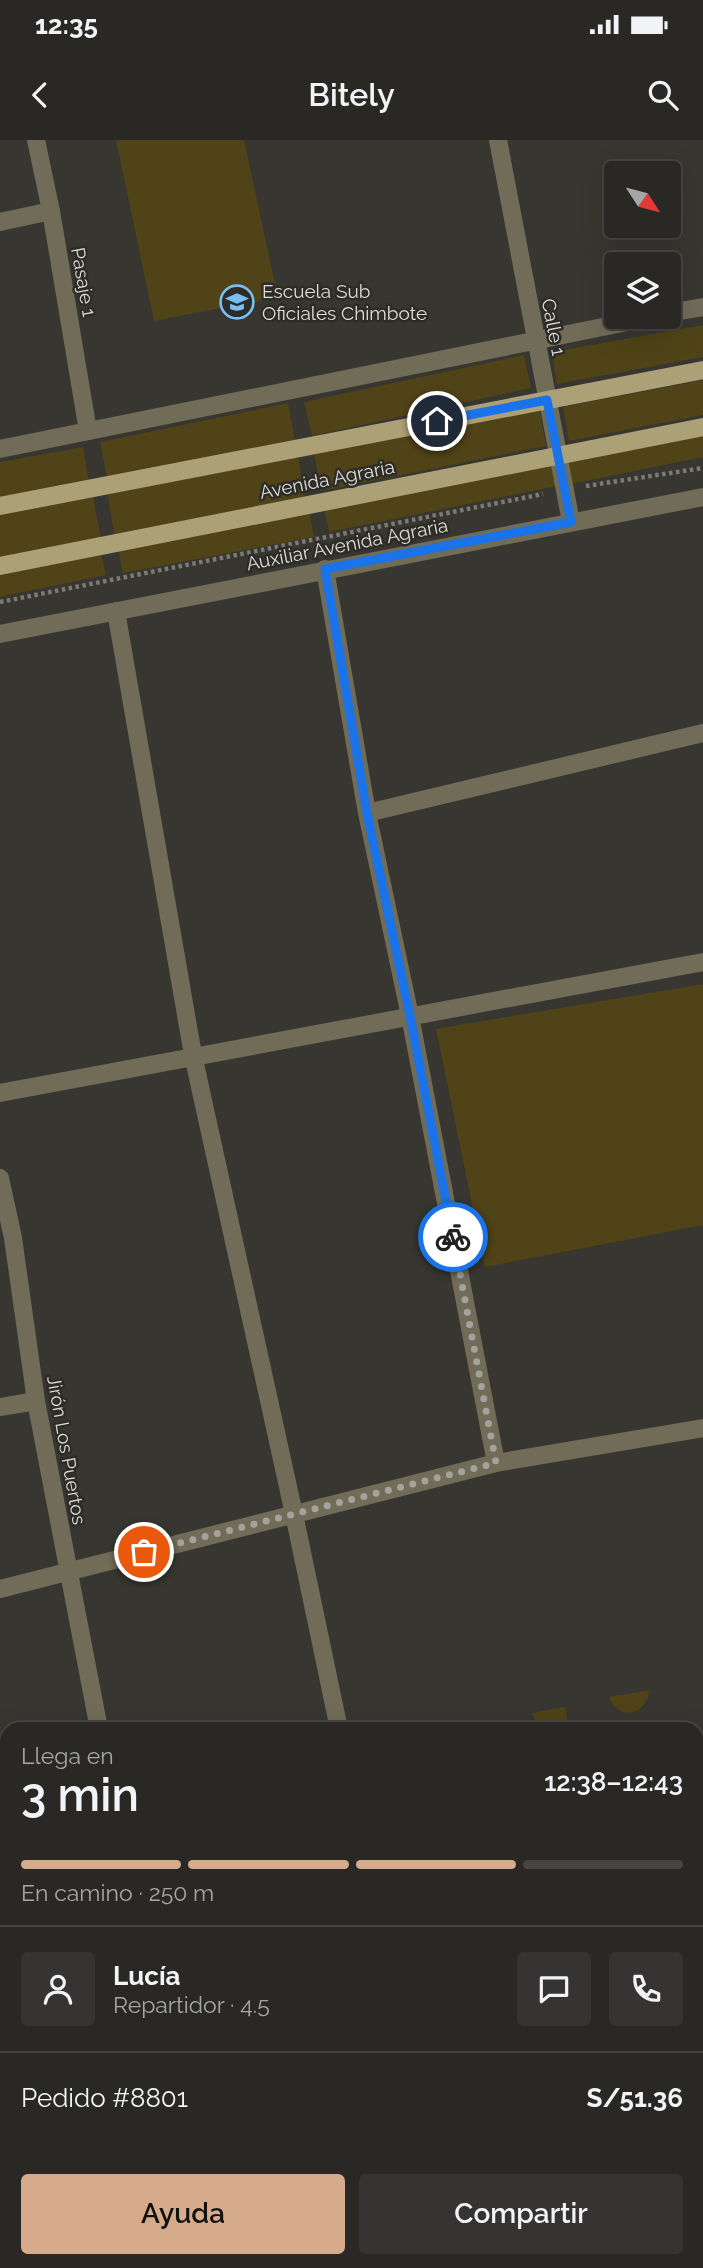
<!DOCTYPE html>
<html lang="es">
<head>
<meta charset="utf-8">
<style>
  body { margin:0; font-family:Raleway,sans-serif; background:#353432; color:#f1f3f6; height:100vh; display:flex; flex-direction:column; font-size:26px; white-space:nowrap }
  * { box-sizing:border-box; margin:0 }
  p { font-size:23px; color:#a5a6a7 }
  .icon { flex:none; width:38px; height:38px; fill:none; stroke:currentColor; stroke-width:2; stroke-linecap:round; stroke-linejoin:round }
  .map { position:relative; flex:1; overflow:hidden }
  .panel { position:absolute; left:0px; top:1582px; width:704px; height:546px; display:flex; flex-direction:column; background:#292825; border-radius:21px 21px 0 0; box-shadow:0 7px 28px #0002,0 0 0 2px #454442 }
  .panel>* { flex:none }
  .needle { width:46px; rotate:126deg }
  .controls { position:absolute; left:604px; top:21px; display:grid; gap:14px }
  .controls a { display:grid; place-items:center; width:77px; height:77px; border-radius:7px; background:#292825; box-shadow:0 7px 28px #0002,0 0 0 2px #454442; font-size:35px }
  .pin { position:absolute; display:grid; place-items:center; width:60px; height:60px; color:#fff; margin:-30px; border:4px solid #fff; border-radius:50%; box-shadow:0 2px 7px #0007 }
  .courier { position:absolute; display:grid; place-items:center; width:70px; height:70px; margin:-35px; border:5px solid #1a73e8; border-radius:50%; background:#fff; color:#222; box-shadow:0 2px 9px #0007 }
  .overview em { font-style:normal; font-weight:600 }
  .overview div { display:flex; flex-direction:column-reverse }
  .overview { display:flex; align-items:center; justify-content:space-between; height:119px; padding:0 21px }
  h1 { font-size:46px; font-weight:600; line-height:52px }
  .bar { display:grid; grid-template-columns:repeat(4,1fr); gap:10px 7px; align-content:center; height:84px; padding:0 21px }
  .bar i { height:9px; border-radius:5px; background:#454442 }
  .bar .current { background:#d6ab8b }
  .bar p { grid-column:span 4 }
  .line { display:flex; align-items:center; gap:18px; padding:0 21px; border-top:2px solid #454442 }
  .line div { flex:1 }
  .round { display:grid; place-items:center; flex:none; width:74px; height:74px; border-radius:7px; background:#353432 }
  .primary-button { display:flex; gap:14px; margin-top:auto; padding:14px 21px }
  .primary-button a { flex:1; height:80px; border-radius:7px; background:#d6ab8b; color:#111; font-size:28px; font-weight:600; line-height:80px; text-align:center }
  .primary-button a+a { background:#353432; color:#f1f3f6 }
  .status { display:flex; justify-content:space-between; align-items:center; height:49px; padding:0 35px; background:#292825; direction:ltr }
  .status svg { height:19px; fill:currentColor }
  header { display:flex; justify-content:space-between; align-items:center; height:91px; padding:0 21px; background:#292825; font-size:32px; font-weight:600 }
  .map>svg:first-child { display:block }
  .green { fill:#4f4317 }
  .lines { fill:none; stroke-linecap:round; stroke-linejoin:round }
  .path { stroke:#7b7a75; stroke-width:4.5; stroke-dasharray:3.5 3.5; stroke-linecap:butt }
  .minor { stroke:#716c58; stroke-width:18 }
  .major { stroke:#aca077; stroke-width:18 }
  .done { stroke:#a3a29e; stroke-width:7; stroke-dasharray:0 12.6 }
  .route { stroke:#1a73e8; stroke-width:9 }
  .labels { text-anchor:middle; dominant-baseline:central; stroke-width:5; stroke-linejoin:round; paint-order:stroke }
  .street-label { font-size:19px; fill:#dddcd9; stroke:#2d2c27 }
  .poi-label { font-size:19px; fill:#dddcd9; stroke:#2d2c27; text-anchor:start }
</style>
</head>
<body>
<div class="status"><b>12:35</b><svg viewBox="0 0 49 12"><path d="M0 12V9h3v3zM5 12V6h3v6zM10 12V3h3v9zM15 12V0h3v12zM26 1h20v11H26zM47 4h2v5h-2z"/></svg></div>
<header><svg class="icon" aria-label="back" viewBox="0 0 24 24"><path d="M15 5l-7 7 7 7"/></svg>Bitely<svg class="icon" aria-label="search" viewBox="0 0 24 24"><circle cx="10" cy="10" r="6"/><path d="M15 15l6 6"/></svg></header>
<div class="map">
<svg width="703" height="2128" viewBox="0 0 703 2128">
  <rect width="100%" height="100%" fill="#373631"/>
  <!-- green -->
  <g class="green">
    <polygon points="116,0 244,0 278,157 154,181"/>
    <polygon points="703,185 703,217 557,244 552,212"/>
    <polygon points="524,215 531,248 312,296 304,262"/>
    <polygon points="703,240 703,275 569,301 563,267"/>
    <polygon points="288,263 295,300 107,338 100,302"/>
    <polygon points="539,268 546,306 321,351 314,313"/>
    <polygon points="703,292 703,317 571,344 566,320"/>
    <polygon points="83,307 89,343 0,360 0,322"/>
    <polygon points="298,316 305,359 114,394 107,350"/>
    <polygon points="552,321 557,346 329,392 324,367"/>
    <polygon points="92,351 101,399 0,419 0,369"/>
    <polygon points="309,370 314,397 123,433 118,407"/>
    <polygon points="100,408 106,435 0,457 0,429"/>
    <polygon points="703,844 703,1085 485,1127 436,889"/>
    <path d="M649 1550C648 1575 618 1582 609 1557Z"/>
    <polygon points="565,1567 569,1589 539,1589 532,1573"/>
    <polygon points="231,2121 646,2121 648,2128 233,2128"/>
  </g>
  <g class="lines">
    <!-- path -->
    <g class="path">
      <polyline points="586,346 703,328"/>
      <polyline points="0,462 543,354"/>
    </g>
    <!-- minor -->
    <g class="minor">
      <polyline points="36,0 51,71 88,291"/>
      <polyline points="498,0 571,382"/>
      <polyline points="0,82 51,71"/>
      <polyline points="668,173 703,167"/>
      <polyline points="0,309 652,177"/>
      <polyline points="325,429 367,673 410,876 496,1323"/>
      <polyline points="116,471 193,915 294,1374 339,1589"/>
      <polyline points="0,494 703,357"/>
      <polyline points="367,673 703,593"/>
      <polyline points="0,953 703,822"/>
      <polyline points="0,1038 13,1098 36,1261 99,1589"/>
      <polyline points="0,1267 36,1261"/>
      <polyline points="0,1449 496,1323 703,1288"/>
      <polyline points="696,1635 703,1633"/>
      <polyline points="696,1973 703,1972"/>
      <polyline points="0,2105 7,2104"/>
      <polyline points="204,2121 206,2128"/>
      <polyline points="663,2121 665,2128"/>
    </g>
    <!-- major -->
    <g class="major">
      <polyline points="0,366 703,230"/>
      <polyline points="0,426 703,287"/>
    </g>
  </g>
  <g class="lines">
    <!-- done -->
    <polyline class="done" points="144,1412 496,1323 453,1097"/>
    <!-- route -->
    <polyline class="route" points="437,281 547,260 571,382 325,429 367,673 410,876 453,1097"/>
  </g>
  <!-- icons -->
  <defs>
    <symbol id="school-ring" viewBox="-11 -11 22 22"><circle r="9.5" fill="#2d2c27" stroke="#78bff8" stroke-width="1.5"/><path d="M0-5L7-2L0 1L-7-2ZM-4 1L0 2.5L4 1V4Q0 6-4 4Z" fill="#78bff8"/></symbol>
  </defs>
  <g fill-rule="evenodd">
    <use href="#school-ring" x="218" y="143" width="38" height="38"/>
  </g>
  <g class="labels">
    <!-- street labels -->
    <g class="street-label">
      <text transform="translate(84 142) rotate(80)">Pasaje 1</text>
      <text transform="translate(554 187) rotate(79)">Calle 1</text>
      <text transform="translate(327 339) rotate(-11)">Avenida Agraria</text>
      <text transform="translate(347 404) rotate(-11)">Auxiliar Avenida Agraria</text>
      <text transform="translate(67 1310) rotate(80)">Jirón Los Puertos</text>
    </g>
    <!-- poi labels -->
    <g class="poi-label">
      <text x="262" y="151">Escuela Sub<tspan x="262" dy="22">Oficiales Chimbote</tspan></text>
    </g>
  </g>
</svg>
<div class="controls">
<a><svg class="needle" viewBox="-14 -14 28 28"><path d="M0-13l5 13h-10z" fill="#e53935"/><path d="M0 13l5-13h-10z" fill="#a5a6a7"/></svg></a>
<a><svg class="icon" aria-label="layers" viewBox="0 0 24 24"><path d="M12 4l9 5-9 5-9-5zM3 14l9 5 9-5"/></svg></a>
</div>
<div class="pin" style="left:144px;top:1412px;background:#ea580c"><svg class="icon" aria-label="bag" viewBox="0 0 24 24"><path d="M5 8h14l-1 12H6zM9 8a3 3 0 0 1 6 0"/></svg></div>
<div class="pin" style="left:437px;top:281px;background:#1f2937"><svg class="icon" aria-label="home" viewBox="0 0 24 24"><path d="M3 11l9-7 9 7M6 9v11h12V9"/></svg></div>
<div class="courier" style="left:453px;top:1097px"><svg class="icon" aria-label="bike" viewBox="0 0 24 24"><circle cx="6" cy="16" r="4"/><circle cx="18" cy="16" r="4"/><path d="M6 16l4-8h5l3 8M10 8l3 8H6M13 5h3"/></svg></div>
<section class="panel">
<div class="overview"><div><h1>3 min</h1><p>Llega en</p></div><em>12:38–12:43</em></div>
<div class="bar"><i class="current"></i><i class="current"></i><i class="current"></i><i></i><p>En camino · 250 m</p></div>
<div class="line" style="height:126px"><a class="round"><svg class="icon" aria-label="person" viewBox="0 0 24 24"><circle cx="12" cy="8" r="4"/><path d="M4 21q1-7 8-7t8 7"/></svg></a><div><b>Lucía</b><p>Repartidor · 4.5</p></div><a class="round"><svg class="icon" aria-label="chat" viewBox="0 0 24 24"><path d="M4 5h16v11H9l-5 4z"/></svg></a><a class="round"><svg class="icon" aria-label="phone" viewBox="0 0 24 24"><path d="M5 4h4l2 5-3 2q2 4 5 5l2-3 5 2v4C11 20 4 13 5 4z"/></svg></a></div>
<div class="line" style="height:91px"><div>Pedido #8801</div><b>S/51.36</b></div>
<div class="primary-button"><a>Ayuda</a><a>Compartir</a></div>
</section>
</div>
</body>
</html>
